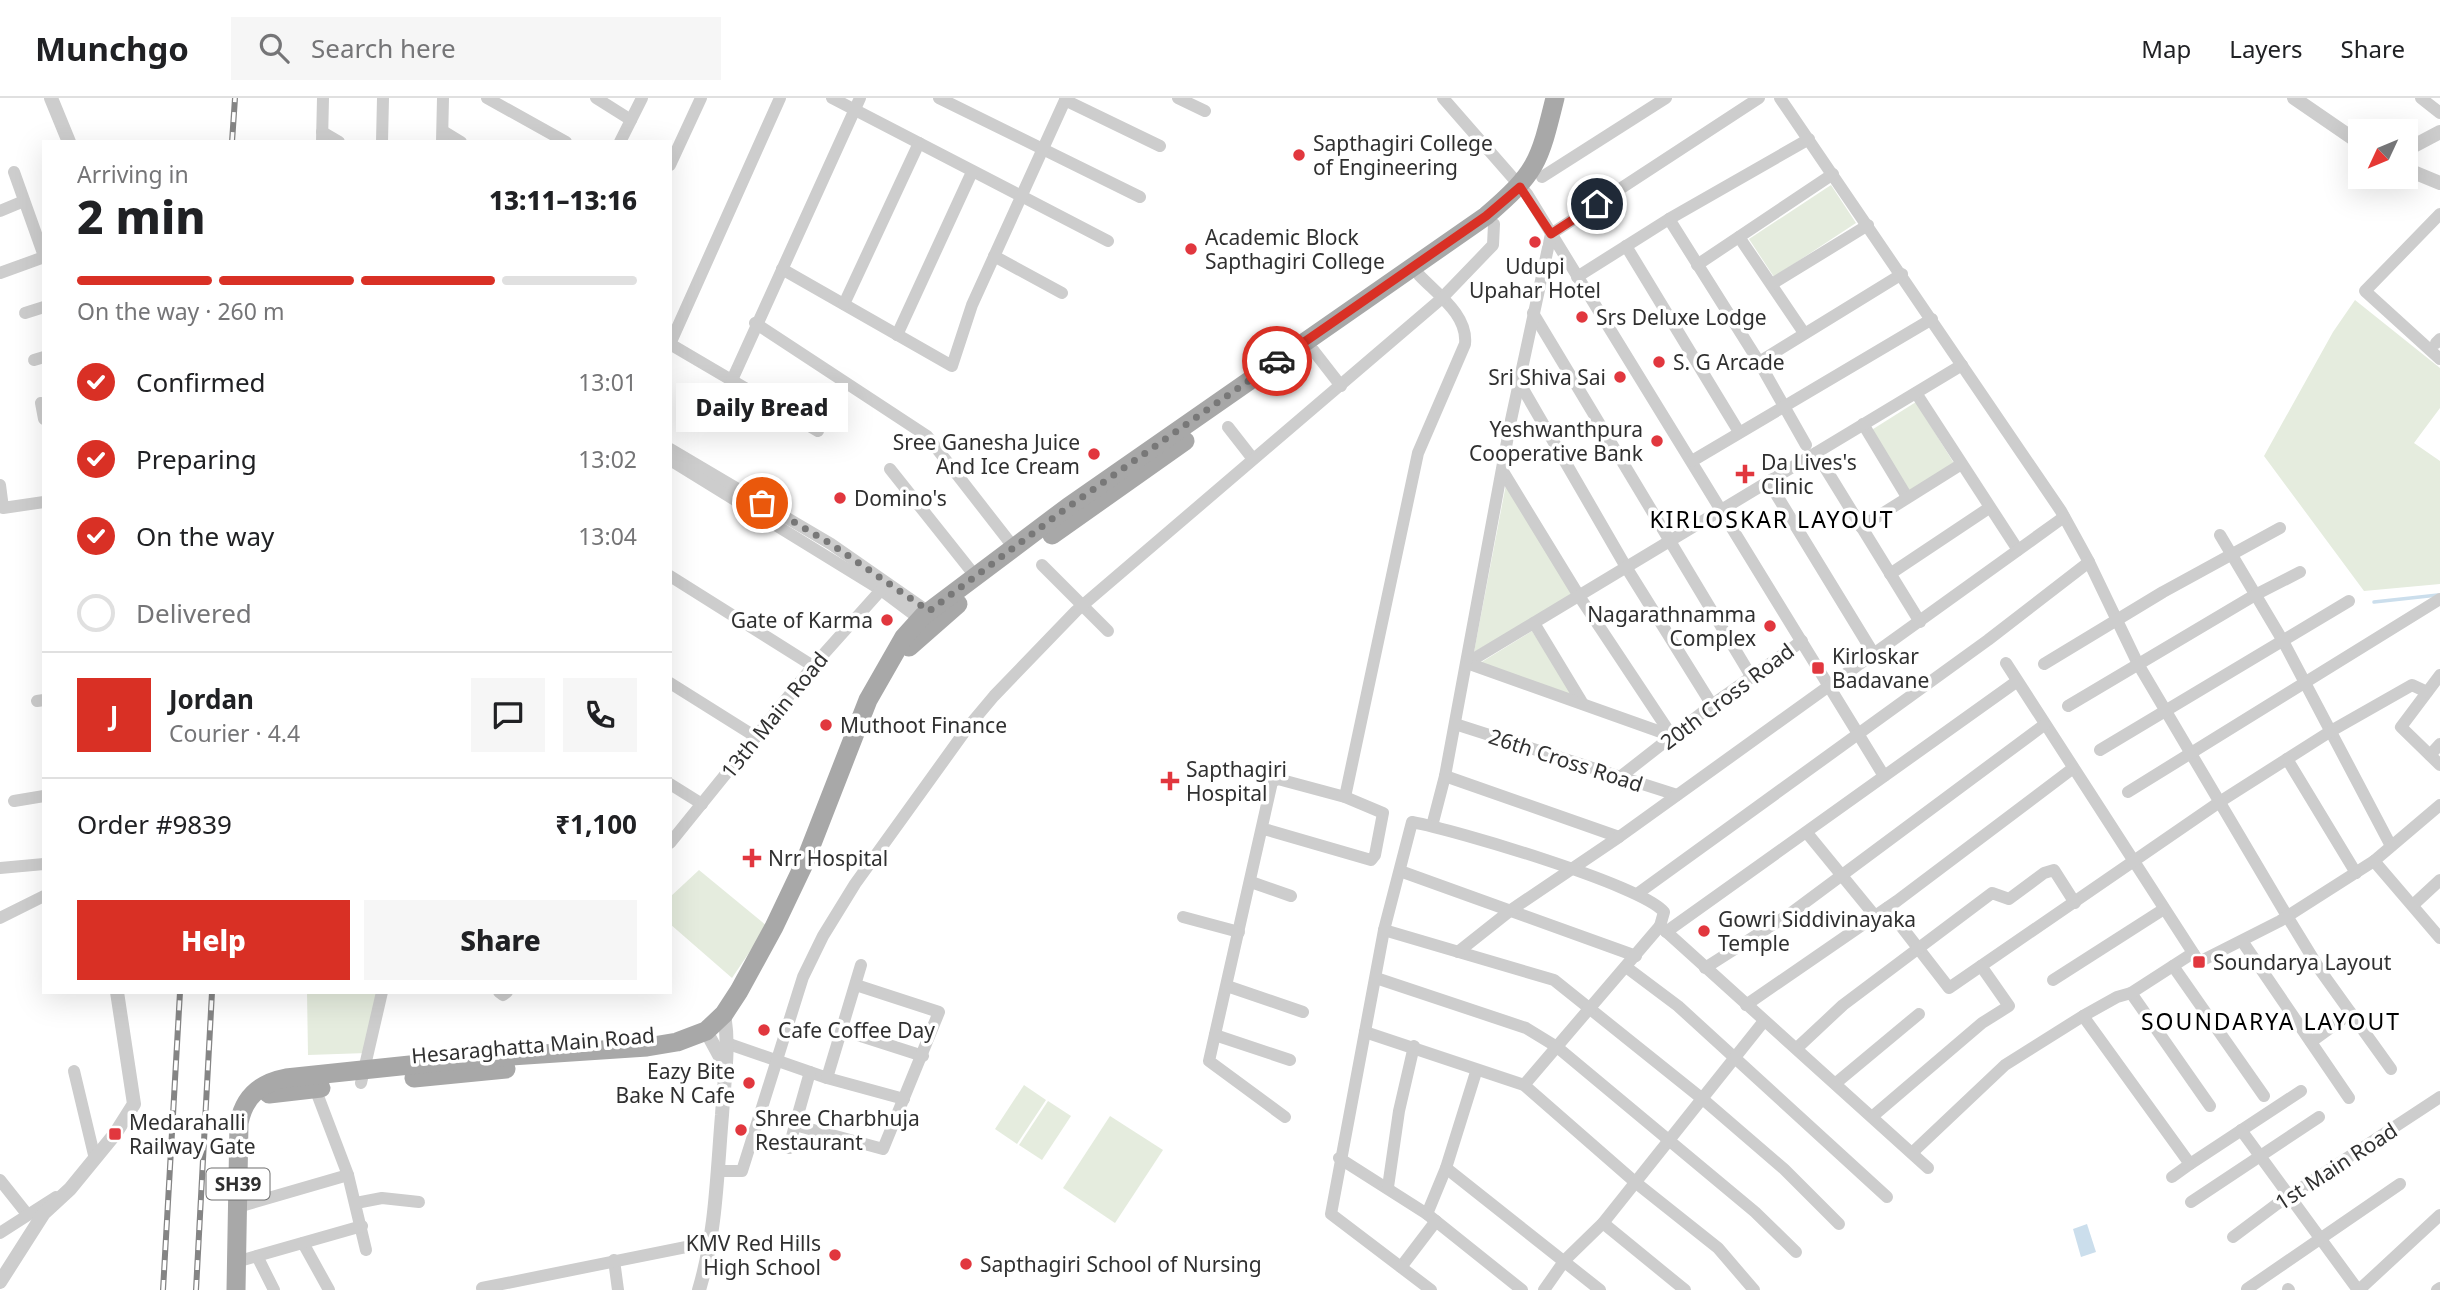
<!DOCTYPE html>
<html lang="en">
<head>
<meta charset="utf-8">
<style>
  body { margin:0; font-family:"Noto Sans",sans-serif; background:#f6f6f6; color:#202124; height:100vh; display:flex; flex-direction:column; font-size:26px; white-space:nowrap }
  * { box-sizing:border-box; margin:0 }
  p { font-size:23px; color:#757577 }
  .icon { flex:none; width:38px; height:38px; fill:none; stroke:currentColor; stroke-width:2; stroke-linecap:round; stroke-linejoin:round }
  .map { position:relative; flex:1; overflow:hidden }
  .drawer { position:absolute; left:42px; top:42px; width:630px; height:854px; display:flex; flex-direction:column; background:#fff; border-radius:0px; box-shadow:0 7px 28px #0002 }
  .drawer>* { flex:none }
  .needle { width:46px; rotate:226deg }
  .controls { position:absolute; left:2348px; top:21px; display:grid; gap:14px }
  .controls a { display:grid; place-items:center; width:70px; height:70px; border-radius:0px; background:#fff; box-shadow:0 7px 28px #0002; font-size:35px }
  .pin { position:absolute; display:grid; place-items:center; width:60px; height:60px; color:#fff; margin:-30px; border:4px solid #fff; border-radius:50%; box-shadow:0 2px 7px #0007 }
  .courier { position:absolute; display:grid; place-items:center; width:70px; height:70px; margin:-35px; border:5px solid #d93025; border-radius:50%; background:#fff; color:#222; box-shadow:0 2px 9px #0007 }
  .bubble { position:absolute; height:49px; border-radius:0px; background:#fff; box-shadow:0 7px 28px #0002; font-size:23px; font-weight:800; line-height:49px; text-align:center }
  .headline em { font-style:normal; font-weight:800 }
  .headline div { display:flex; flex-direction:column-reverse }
  .headline { display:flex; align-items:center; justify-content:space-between; height:119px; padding:0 35px }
  h1 { font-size:46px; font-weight:800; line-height:52px }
  .bar { display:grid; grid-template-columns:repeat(4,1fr); gap:10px 7px; align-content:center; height:84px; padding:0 35px }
  .bar i { height:9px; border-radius:5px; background:#e0e0e0 }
  .bar .current { background:#d93025 }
  .bar p { grid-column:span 4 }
  .line { display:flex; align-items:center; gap:18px; padding:0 35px; border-top:2px solid #e0e0e0 }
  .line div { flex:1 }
  .round { display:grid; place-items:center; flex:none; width:74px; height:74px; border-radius:0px; background:#f6f6f6 }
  ol { padding:0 35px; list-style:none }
  li { display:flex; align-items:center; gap:21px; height:77px }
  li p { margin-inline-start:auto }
  li .icon { padding:7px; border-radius:50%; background:#d93025; color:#fff; stroke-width:4 }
  li:last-child { color:#757577 }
  li i { width:38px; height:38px; border:4px solid #e0e0e0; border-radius:50% }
  .action { display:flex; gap:14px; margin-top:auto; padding:14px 35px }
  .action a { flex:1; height:80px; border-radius:0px; background:#d93025; color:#fff; font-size:28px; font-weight:800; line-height:80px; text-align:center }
  .action a+a { background:#f6f6f6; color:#202124 }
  header { display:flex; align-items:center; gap:42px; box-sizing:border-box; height:98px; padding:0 35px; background:#fff; border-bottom:2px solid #e0e0e0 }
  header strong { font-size:33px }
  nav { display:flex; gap:38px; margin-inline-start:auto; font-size:24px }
  .search { width:490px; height:63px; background:#f6f6f6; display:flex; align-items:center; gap:18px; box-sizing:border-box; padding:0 24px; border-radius:0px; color:#757577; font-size:26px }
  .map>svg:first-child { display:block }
  .green { fill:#e5ecde }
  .water { fill:#cbdeec }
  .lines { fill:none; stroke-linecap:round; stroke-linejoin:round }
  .stream { stroke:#cbdeec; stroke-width:3.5 }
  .minor { stroke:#cdcdcd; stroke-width:12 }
  .tertiary { stroke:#cdcdcd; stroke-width:14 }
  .primary { stroke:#a8a8a8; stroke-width:19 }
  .rail-casing { stroke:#858585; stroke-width:6 }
  .rail { stroke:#fff; stroke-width:3.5; stroke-dasharray:10; stroke-linecap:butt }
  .done { stroke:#787878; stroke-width:7; stroke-dasharray:0 12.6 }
  .route { stroke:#d93025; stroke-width:9 }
  .poi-dot { fill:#e1373e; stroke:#fff; stroke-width:2.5 }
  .labels { text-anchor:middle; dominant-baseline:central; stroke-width:7; stroke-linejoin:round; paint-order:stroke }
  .shield { fill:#fff; stroke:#6e6e6e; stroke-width:2 }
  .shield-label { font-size:19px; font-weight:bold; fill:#303030 }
  .poi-label { font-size:21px; fill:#303030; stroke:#fff; text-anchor:start }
  .street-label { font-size:21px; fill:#303030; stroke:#fff }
  .neighbourhood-label { font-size:23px; letter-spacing:2px; fill:#000; stroke:#fff }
</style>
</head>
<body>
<header>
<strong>Munchgo</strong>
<div class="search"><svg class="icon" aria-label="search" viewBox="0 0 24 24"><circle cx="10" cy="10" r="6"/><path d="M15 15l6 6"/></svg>Search here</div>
<nav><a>Map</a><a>Layers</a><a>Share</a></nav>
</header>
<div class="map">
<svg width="2440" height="1192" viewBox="0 0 2440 1192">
  <rect width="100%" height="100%" fill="#fff"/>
  <!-- green -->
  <g class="green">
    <polygon points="1831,87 1856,125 1774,179 1749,141"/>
    <polygon points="2355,202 2440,270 2440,310 2414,345 2440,363 2440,486 2364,493 2264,358 2333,234"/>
    <polygon points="1916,304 1955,367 1908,395 1870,333"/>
    <polygon points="1506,386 1572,497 1474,554"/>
    <polygon points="1532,533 1574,599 1480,565"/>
    <polygon points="699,772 767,828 732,880 670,826 670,799"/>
    <polygon points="307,894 378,894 367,955 308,957"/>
    <polygon points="1024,987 1046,1002 1017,1046 995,1031"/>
    <polygon points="1048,1003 1071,1018 1042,1062 1019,1047"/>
    <polygon points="1110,1018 1163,1052 1115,1125 1063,1090"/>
  </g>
  <!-- water -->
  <polygon class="water" points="2087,1126 2096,1154 2081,1159 2073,1131"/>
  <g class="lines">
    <!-- stream -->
    <polyline class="stream" points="2374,504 2438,497"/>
    <!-- minor -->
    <g class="minor">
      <polyline points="487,0 566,44"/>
      <polyline points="596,0 631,22"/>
      <polyline points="832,0 1108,143"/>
      <polyline points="939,0 1140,99"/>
      <polyline points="1178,0 1205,13"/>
      <polyline points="1443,0 1527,96 1884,678"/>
      <polyline points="1780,0 2061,413 2089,464 2138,566 2287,818 2320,872 2391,971"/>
      <polyline points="2421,0 2440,15"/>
      <polyline points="1065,2 1160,48"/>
      <polyline points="443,33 461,44"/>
      <polyline points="322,34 339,44"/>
      <polyline points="322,44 323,0"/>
      <polyline points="382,44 383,0"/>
      <polyline points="442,44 443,0"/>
      <polyline points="620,44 642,0"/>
      <polyline points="670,67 701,0"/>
      <polyline points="14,74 44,158"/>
      <polyline points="1542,79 1666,0"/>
      <polyline points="0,113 24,103"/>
      <polyline points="2440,116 2365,193 2440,261"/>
      <polyline points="1669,121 1759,264 1806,347"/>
      <polyline points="1739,139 1804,235"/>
      <polyline points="1626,148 1739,334"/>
      <polyline points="994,158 1062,195"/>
      <polyline points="1697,167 1833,76"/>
      <polyline points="782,171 952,268 972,207 1066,0"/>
      <polyline points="0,175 44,159"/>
      <polyline points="1577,179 1669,121 1809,41"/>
      <polyline points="1772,186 1868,127"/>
      <polyline points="844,206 919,45"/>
      <polyline points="25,215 44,209"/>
      <polyline points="1533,215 1751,578"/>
      <polyline points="755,225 927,338 1015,451"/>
      <polyline points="897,237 972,74"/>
      <polyline points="2436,245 2440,241"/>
      <polyline points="670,246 780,0"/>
      <polyline points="670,246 818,333"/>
      <polyline points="1313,252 1341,288"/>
      <polyline points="34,262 44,259"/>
      <polyline points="1759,264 1902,176"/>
      <polyline points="732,282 860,0"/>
      <polyline points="1519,284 1626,469 1712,607"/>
      <polyline points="1916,295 2018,452"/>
      <polyline points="41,305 44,321"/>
      <polyline points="1863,326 1907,399"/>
      <polyline points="1228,329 1253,361"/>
      <polyline points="670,351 831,446 933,517"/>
      <polyline points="1816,355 1920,524"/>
      <polyline points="670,362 881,492 925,525"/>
      <polyline points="1692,363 1932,221"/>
      <polyline points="890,371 976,479"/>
      <polyline points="1502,372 1579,498 1672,638"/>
      <polyline points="1768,383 1875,558"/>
      <polyline points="0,387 3,410 44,404"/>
      <polyline points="1861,429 1960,367"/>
      <polyline points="2220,437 2283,543 2391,748"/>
      <polyline points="1042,467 1108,533"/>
      <polyline points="1890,476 1989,410"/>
      <polyline points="670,478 813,568"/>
      <polyline points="1534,525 1583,606"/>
      <polyline points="1467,565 1962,267"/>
      <polyline points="1467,565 1672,638"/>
      <polyline points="2006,565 2199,864 2280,823 2374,763 2440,707"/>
      <polyline points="2044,566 2163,494 2280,430"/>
      <polyline points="2440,577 2401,629 2440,667"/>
      <polyline points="670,585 756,639"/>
      <polyline points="37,603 44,602"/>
      <polyline points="2068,608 2255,497 2300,474"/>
      <polyline points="1455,626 1677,697"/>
      <polyline points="2100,652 2349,503"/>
      <polyline points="2430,657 2440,646"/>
      <polyline points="2287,661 2356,775"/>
      <polyline points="1445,678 1619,739 2064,419"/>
      <polyline points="1620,679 1712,607 1802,543"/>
      <polyline points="670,686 702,706"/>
      <polyline points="2128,694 2440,501"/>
      <path d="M1345 699 1418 355 1465 246C1468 217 1438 197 1419 177"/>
      <polyline points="14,703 44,698"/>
      <polyline points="1432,728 1445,678 1511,322 1551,136 1759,0"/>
      <polyline points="1264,731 1371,762 1375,757 1383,715 1345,699 1278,681 1272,684 1209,963 1285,1019"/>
      <polyline points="1807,735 1875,818"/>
      <polyline points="670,745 813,568 881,492"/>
      <polyline points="2374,763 2440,840"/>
      <polyline points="0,770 44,766"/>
      <polyline points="1400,773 1636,858"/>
      <polyline points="1251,784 1291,798"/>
      <polyline points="1637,796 1988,542 2089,464"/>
      <polyline points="2413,807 2440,782"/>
      <polyline points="1887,810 1949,890 2221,703 2331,633 2412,587 2427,594"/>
      <polyline points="1183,819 1239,834"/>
      <polyline points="0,820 44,798"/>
      <polyline points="1384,832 1554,882 1705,1003 1784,1071 1839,1126"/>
      <polyline points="1666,834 2016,584"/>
      <polyline points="2242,843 2349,1000"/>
      <polyline points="1458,854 1511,812 1619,739"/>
      <polyline points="2173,868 2264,998"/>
      <polyline points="1626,869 1678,908 1887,1099"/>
      <polyline points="1705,870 1791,815 2044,627"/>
      <polyline points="1376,880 1526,930 1557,949 1755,1114 1796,1154"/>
      <polyline points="2053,882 2164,811"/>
      <polyline points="1227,888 1303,914"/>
      <polyline points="499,894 503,897 507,894"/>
      <polyline points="2131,895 2210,1008"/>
      <polyline points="1746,907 1897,803 2072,671"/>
      <polyline points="2083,918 2190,1066 2301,993"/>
      <polyline points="842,932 923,958"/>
      <polyline points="1365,934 1524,987 1635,1084 1718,1150 1754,1192"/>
      <polyline points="1215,937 1290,962"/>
      <polyline points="2311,944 2351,915"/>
      <polyline points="729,946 827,980 904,1001"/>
      <polyline points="1797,950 1843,907 1992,795 2009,801 2044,775 2054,772 2075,805"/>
      <polyline points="74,973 95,1061"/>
      <polyline points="810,974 795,1027 883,1051 939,914 856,887"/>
      <polyline points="827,980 861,867"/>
      <polyline points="313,985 348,1077 366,1152"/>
      <polyline points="361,985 382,894"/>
      <polyline points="1836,985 1919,916"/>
      <polyline points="1524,987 1660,828"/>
      <polyline points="1873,1018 1982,925 2009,908 1981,868"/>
      <polyline points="2241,1032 2358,1192"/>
      <polyline points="789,1050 795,1027"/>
      <polyline points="1914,1053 2005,967 2083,918 2117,899 2131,895 2193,855"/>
      <polyline points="1339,1060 1427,1116 1522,1192"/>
      <polyline points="1446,1070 1600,1192"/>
      <polyline points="717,1073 742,1073 803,879 823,838 855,786 968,629 994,598 1076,513 1441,201 1493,147 1494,126"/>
      <polyline points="2172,1079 2190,1066"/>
      <polyline points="0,1082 27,1116"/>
      <polyline points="1388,1089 1399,1013 1414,948"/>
      <polyline points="2191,1104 2319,1019"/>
      <polyline points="356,1105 382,1100 419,1104"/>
      <polyline points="238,1109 348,1077"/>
      <polyline points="1427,1116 1446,1070 1476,974"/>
      <polyline points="1603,1125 1685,1192"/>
      <polyline points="0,1135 56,1099"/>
      <polyline points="2233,1139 2277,1106 2440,999"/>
      <polyline points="303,1145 329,1192"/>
      <polyline points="257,1158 274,1192"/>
      <polyline points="614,1162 618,1192"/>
      <polyline points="236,1164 362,1128"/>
      <polyline points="1401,1169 1436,1123"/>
      <polyline points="482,1190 711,1144"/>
      <polyline points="2247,1191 2400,1086"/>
      <polyline points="2288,1191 2289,1192"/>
      <path d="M1431 1192 1331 1116 1384 832 1412 724C1455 732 1642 787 1664 814L1660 828 1928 1070"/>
      <polyline points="1544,1192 1565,1162 1603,1125 1764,923"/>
      <polyline points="2359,1192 2440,1117"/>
      <polyline points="2437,1192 2440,1190"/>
    </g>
    <!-- tertiary -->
    <g class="tertiary">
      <polyline points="51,0 69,44"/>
      <polyline points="2294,0 2361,46"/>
      <polyline points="2406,52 2440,34"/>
      <polyline points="2406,71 2440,85"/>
      <polyline points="706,933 725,968"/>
      <polyline points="0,1184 44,1115 70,1091 115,1036 134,1006 117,894"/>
      <path d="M699 1192C716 1135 717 1076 722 1017 724 982 730 950 724 916"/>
    </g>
    <!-- primary -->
    <g class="primary">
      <polyline points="1052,437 1185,343"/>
      <polyline points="909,549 958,506"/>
      <polyline points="414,980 506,971"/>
      <polyline points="263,990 269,996 321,990"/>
      <path d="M236 1192 239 1025C244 999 260 985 286 980L467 961 647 949 677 944 706 933 724 916 739 893 774 829 804 766 868 602 904 539 923 518 1068 409 1486 118C1537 74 1539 65 1555 0"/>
    </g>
    <defs>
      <g id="rail">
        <polyline points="232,44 235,0"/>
        <polyline points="163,1192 180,894"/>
        <polyline points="196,1192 212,894"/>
      </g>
    </defs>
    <!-- rail casing -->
    <use href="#rail" class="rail-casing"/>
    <!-- rail -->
    <use href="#rail" class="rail"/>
  </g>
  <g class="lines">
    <!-- done -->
    <polyline class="done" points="762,405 831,446 929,513 1068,409 1277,263"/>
    <!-- route -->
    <polyline class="route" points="1277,263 1486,118 1520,89 1551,136 1597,106"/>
  </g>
  <!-- markers -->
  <g class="poi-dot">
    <circle cx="1299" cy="57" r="7"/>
    <circle cx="1535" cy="144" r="7"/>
    <circle cx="1191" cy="151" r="7"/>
    <circle cx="1582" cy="219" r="7"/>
    <circle cx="1659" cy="264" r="7"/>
    <circle cx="1620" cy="279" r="7"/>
    <circle cx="1657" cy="343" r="7"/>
    <circle cx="1094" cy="356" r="7"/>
    <path d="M1741.5 365.5h7v7h7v7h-7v7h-7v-7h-7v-7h7z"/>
    <circle cx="840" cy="400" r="7"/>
    <circle cx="887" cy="522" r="7"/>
    <circle cx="1770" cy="528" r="7"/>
    <rect x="1811" y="563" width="14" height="14" rx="3.5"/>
    <circle cx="826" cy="627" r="7"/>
    <path d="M1166.5 672.5h7v7h7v7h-7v7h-7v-7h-7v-7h7z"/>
    <path d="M748.5 749.5h7v7h7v7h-7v7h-7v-7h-7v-7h7z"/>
    <circle cx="1704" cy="833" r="7"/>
    <rect x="2192" y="857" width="14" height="14" rx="3.5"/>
    <circle cx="764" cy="932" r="7"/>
    <circle cx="749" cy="985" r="7"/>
    <circle cx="741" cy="1032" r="7"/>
    <rect x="108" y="1029" width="14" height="14" rx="3.5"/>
    <circle cx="835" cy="1157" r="7"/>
    <circle cx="966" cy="1166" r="7"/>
  </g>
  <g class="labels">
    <!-- shield labels -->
    <rect class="shield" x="206.5" y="1070.5" width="63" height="31" rx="5"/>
    <g class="shield-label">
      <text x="238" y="1086">SH39</text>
    </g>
    <!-- poi labels -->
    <g class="poi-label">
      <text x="1313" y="45">Sapthagiri College<tspan x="1313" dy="24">of Engineering</tspan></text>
      <text x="1205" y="139">Academic Block<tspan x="1205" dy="24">Sapthagiri College</tspan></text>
      <text x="1535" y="168" text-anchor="middle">Udupi<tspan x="1535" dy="24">Upahar Hotel</tspan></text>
      <text x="1596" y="219">Srs Deluxe Lodge</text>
      <text x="1673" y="264">S. G Arcade</text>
      <text x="1606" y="279" text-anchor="end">Sri Shiva Sai</text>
      <text x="1643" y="331" text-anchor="end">Yeshwanthpura<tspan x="1643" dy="24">Cooperative Bank</tspan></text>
      <text x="1080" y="344" text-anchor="end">Sree Ganesha Juice<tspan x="1080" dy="24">And Ice Cream</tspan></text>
      <text x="1761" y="364">Da Lives's<tspan x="1761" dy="24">Clinic</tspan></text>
      <text x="854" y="400">Domino's</text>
      <text x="1756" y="516" text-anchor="end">Nagarathnamma<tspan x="1756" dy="24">Complex</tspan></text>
      <text x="873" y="522" text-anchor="end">Gate of Karma</text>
      <text x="1832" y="558">Kirloskar<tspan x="1832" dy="24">Badavane</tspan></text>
      <text x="840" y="627">Muthoot Finance</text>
      <text x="1186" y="671">Sapthagiri<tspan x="1186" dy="24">Hospital</tspan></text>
      <text x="768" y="760">Nrr Hospital</text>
      <text x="1718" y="821">Gowri Siddivinayaka<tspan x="1718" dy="24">Temple</tspan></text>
      <text x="2213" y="864">Soundarya Layout</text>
      <text x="778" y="932">Cafe Coffee Day</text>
      <text x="735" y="973" text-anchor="end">Eazy Bite<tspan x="735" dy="24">Bake N Cafe</tspan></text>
      <text x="755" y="1020">Shree Charbhuja<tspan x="755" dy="24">Restaurant</tspan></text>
      <text x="129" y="1024">Medarahalli<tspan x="129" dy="24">Railway Gate</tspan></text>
      <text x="821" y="1145" text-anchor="end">KMV Red Hills<tspan x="821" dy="24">High School</tspan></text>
      <text x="980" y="1166">Sapthagiri School of Nursing</text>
    </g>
    <!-- street labels -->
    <g class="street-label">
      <text transform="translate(1727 598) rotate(-37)">20th Cross Road</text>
      <text transform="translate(774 617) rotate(-51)">13th Main Road</text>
      <text transform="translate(1566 662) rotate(18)">26th Cross Road</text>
      <text transform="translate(533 947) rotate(-5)">Hesaraghatta Main Road</text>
      <text transform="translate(2336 1068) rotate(-33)">1st Main Road</text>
    </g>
    <!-- neighbourhood labels -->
    <g class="neighbourhood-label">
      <text x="1772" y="421">KIRLOSKAR LAYOUT</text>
      <text x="2271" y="923">SOUNDARYA LAYOUT</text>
    </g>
  </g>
</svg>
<div class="controls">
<a><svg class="needle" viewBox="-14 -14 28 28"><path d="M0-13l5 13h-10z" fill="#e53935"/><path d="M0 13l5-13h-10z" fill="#757577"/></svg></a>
</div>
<div class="pin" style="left:762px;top:405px;background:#ea580c"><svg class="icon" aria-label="bag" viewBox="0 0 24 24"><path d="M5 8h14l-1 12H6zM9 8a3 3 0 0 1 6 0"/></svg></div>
<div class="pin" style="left:1597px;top:106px;background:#1f2937"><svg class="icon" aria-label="home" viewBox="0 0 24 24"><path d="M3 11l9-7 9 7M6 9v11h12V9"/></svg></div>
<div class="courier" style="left:1277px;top:263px"><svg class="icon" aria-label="car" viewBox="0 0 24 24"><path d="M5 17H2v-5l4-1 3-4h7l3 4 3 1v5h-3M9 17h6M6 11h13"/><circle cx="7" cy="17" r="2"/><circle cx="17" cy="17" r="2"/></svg></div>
<div class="bubble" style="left:676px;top:285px;width:172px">Daily Bread</div>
<section class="drawer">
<div class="headline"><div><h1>2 min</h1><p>Arriving in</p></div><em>13:11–13:16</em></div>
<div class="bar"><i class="current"></i><i class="current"></i><i class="current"></i><i></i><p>On the way · 260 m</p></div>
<ol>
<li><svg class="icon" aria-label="check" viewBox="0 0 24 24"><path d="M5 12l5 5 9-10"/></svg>Confirmed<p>13:01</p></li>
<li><svg class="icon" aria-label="check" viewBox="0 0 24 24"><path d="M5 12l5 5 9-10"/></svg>Preparing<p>13:02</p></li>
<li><svg class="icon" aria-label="check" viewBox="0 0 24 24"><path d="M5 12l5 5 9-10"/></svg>On the way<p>13:04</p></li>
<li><i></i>Delivered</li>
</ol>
<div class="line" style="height:126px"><b class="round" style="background:#d93025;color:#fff">J</b><div><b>Jordan</b><p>Courier · 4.4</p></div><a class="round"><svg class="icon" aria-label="chat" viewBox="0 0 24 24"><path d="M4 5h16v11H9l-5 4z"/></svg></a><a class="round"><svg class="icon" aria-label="phone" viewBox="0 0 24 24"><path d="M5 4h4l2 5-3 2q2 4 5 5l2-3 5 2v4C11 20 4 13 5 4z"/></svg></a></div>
<div class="line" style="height:91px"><div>Order #9839</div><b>₹1,100</b></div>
<div class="action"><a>Help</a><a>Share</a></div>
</section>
</div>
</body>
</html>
